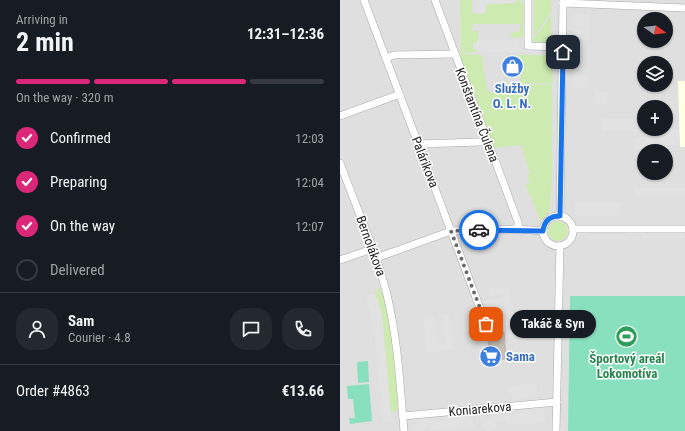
<!DOCTYPE html>
<html lang="en">
<head>
<meta charset="utf-8">
<style>
  body { margin:0; font-family:"Roboto Condensed",sans-serif; background:#242831; color:#f1f3f6; height:100vh; display:flex; flex-direction:column; font-size:15px; white-space:nowrap }
  * { box-sizing:border-box; margin:0 }
  p { font-size:13px; color:#9ea1a6 }
  .icon { flex:none; width:22px; height:22px; fill:none; stroke:currentColor; stroke-width:2; stroke-linecap:round; stroke-linejoin:round }
  .map { position:relative; flex:1; overflow:hidden }
  .sheet { display:flex; flex-direction:column; background:#171b24; width:340px }
  .sheet>* { flex:none }
  .needle { width:26px; rotate:104deg }
  .controls { position:absolute; left:297px; top:12px; display:grid; gap:8px }
  .controls a { display:grid; place-items:center; width:36px; height:36px; border-radius:50%; background:#171b24; box-shadow:0 1px 3px #0004; font-size:20px }
  .pin { position:absolute; display:grid; place-items:center; width:34px; height:34px; color:#fff; margin:-17px; border-radius:8px; box-shadow:0 2px 6px #0006 }
  .courier { position:absolute; display:grid; place-items:center; width:40px; height:40px; margin:-20px; border:3px solid #1a73e8; border-radius:50%; background:#fff; color:#222; box-shadow:0 1px 5px #0007 }
  .bubble { position:absolute; height:28px; border-radius:14px; background:#171b24; box-shadow:0 1px 3px #0004; font-size:13px; font-weight:700; line-height:28px; text-align:center }
  .overview em { font-style:normal; font-weight:700 }
  .overview div { display:flex; flex-direction:column-reverse }
  .overview { display:flex; align-items:center; justify-content:space-between; height:68px; padding:0 16px }
  h1 { font-size:26px; font-weight:700; line-height:30px }
  .bar { display:grid; grid-template-columns:repeat(4,1fr); gap:6px 4px; align-content:center; height:48px; padding:0 16px }
  .bar i { height:5px; border-radius:3px; background:#363941 }
  .bar .current { background:#db2777 }
  .bar p { grid-column:span 4 }
  .line { display:flex; align-items:center; gap:10px; padding:0 16px; border-top:1px solid #363941 }
  .line div { flex:1 }
  .round { display:grid; place-items:center; flex:none; width:42px; height:42px; border-radius:16px; background:#242831 }
  ol { padding:0 16px; list-style:none }
  li { display:flex; align-items:center; gap:12px; height:44px }
  li p { margin-inline-start:auto }
  li .icon { padding:4px; border-radius:50%; background:#db2777; color:#fff; stroke-width:4 }
  li:last-child { color:#9ea1a6 }
  li i { width:22px; height:22px; border:2px solid #363941; border-radius:50% }
  main { display:flex; flex:1; min-height:0 }
  .map>svg:first-child { display:block }
  .residential { fill:#e0dfdf; fill-rule:evenodd }
  .education { fill:#ffffe5 }
  .grass { fill:#cdebb0 }
  .pitch { fill:#88e0be }
  .parking { fill:#e2e2e2 }
  .building { fill:#c7bfb8; stroke:#c4b6ab }
  .lines { fill:none; stroke-linecap:round; stroke-linejoin:round }
  .minor-casing { stroke:#a9a9a9; stroke-width:8 }
  .minor { stroke:#fff; stroke-width:7 }
  .done { stroke:#6b6a68; stroke-width:4; stroke-dasharray:0 7.2 }
  .route { stroke:#1a73e8; stroke-width:5 }
  .labels { text-anchor:middle; dominant-baseline:central; stroke-width:3; stroke-linejoin:round; paint-order:stroke }
  .shop-label { font-size:13px; font-weight:bold; fill:#366cbe; stroke:#fff }
  .street-label { font-size:13px; fill:#222; stroke:#fff }
  .leisure-label { font-size:13px; font-weight:bold; fill:#27864d; stroke:#fff }
</style>
</head>
<body>
<main>
<section class="sheet">
<div class="overview"><div><h1>2 min</h1><p>Arriving in</p></div><em>12:31–12:36</em></div>
<div class="bar"><i class="current"></i><i class="current"></i><i class="current"></i><i></i><p>On the way · 320 m</p></div>
<ol>
<li><svg class="icon" aria-label="check" viewBox="0 0 24 24"><path d="M5 12l5 5 9-10"/></svg>Confirmed<p>12:03</p></li>
<li><svg class="icon" aria-label="check" viewBox="0 0 24 24"><path d="M5 12l5 5 9-10"/></svg>Preparing<p>12:04</p></li>
<li><svg class="icon" aria-label="check" viewBox="0 0 24 24"><path d="M5 12l5 5 9-10"/></svg>On the way<p>12:07</p></li>
<li><i></i>Delivered</li>
</ol>
<div class="line" style="height:72px"><a class="round"><svg class="icon" aria-label="person" viewBox="0 0 24 24"><circle cx="12" cy="8" r="4"/><path d="M4 21q1-7 8-7t8 7"/></svg></a><div><b>Sam</b><p>Courier · 4.8</p></div><a class="round"><svg class="icon" aria-label="chat" viewBox="0 0 24 24"><path d="M4 5h16v11H9l-5 4z"/></svg></a><a class="round"><svg class="icon" aria-label="phone" viewBox="0 0 24 24"><path d="M5 4h4l2 5-3 2q2 4 5 5l2-3 5 2v4C11 20 4 13 5 4z"/></svg></a></div>
<div class="line" style="height:52px"><div>Order #4863</div><b>€13.66</b></div>
</section>
<div class="map">
<svg width="345" height="431" viewBox="0 0 345 431">
  <rect width="100%" height="100%" fill="#f2efe9"/>
  <!-- residential -->
  <path class="residential" d="M0 0H345V431H0ZM304 19H326V41H304ZM304 63H326V85H304ZM304 107H326V129H304ZM304 151H326V173H304Z"/>
  <!-- education -->
  <polygon class="education" points="338,81 345,81 345,147 340,147"/>
  <!-- grass -->
  <g class="grass">
    <polygon points="120,0 132,0 132,13 143,14 146,11 146,4 176,3 176,0 181,1 184,5 183,6 183,36 180,38 171,37 171,33 173,33 173,32 180,31 181,24 133,24 132,31 138,31 138,42 133,43 137,52 117,53 117,51 121,51"/>
    <polygon points="194,0 211,0 211,12 194,37"/>
    <polygon points="211,15 211,44 195,43 191,38 195,38"/>
    <polygon points="118,54 142,55 144,72 148,92 164,93 166,85 171,84 212,85 212,176 209,213 197,223 196,222 200,220 186,184 190,183 187,174 190,173 181,145 152,148"/>
    <polygon points="175,55 211,55 213,84 180,83 182,60 175,60"/>
    <circle cx="218" cy="231" r="10"/>
    <path d="M38 288C51 296 57 389 58 409L51 413 42 314 35 293Z"/>
  </g>
  <!-- pitch -->
  <g class="pitch">
    <polygon points="230,296 345,296 345,431 228,431"/>
    <polygon points="28,361 29,382 18,383 17,362"/>
    <polygon points="29,384 32,421 10,424 9,418 15,418 13,399 8,399 7,386"/>
  </g>
  <!-- parking -->
  <g class="parking">
    <polygon points="138,0 181,0 176,0 176,3 147,4 146,11 143,14 138,13"/>
    <polygon points="234,13 249,14 249,27 234,26"/>
    <rect x="233" y="28" width="16" height="12"/>
    <polygon points="138,40 179,40 179,49 197,49 197,53 137,52 136,49 133,49 133,43 136,43"/>
    <rect x="232" y="75" width="15" height="12"/>
    <polygon points="256,88 261,92 267,92 267,104 256,104 256,93 254,90"/>
    <polygon points="304,114 304,129 339,129 339,145 306,145 305,149 294,149 294,137 303,137 304,140 305,140 305,131 262,131 262,119 297,119 297,123 302,119"/>
    <rect x="295" y="188" width="50" height="9"/>
    <polygon points="235,202 281,202 279,215 235,215"/>
    <rect x="303" y="235" width="40" height="4"/>
    <polygon points="248,236 289,236 289,240 247,239"/>
    <polygon points="169,287 173,337 165,338 164,329 148,330 143,301 161,299 161,294 149,296 149,288"/>
    <polygon points="35,293 42,314 51,415 50,415 51,422 43,423 37,357 33,323 26,296"/>
    <polygon points="109,314 113,349 86,352 84,317 94,315 96,344 105,343 103,315"/>
    <polygon points="197,384 198,394 194,394 194,397 173,399 169,391 168,387"/>
    <polygon points="204,409 205,422 167,424 166,420 165,420 156,424 158,427 152,431 146,431 141,424 156,414 158,417 177,415 177,411"/>
    <polygon points="133,415 134,427 89,431 88,426 84,428 83,431 74,431 73,425 77,424 78,419 92,418 92,422 102,421 102,417"/>
  </g>
  <!-- building -->
  <polygon class="building" points="159,332 164,332 166,359 149,360 148,334 159,334"/>
  <g class="lines">
    <defs>
      <g id="minor">
        <polyline points="24,0 146,324"/>
        <polyline points="95,0 178,222 178,229"/>
        <polyline points="188,0 188,46 223,47"/>
        <polyline points="223,3 345,8"/>
        <polyline points="46,58 54,55 115,54"/>
        <polyline points="0,116 60,94"/>
        <polyline points="78,144 140,142 147,140"/>
        <path d="M0 163C16 207 36 250 47 295 58 340 60 386 64 431"/>
        <circle cx="218" cy="231" r="15"/>
        <polyline points="220,216 223,0"/>
        <polyline points="233,229 345,229"/>
        <polyline points="36,258 111,231 178,229 203,231"/>
        <polyline points="0,260 32,249"/>
        <polyline points="63,416 217,402"/>
        <polyline points="216,431 220,246"/>
      </g>
    </defs>
    <!-- minor casing -->
    <use href="#minor" class="minor-casing"/>
    <!-- minor -->
    <use href="#minor" class="minor"/>
  </g>
  <g class="lines">
    <!-- done -->
    <polyline class="done" points="139,230 111,231 146,324"/>
    <!-- route -->
    <path class="route" d="M139 230 203 231C204 221 210 216 220 216L223 52"/>
  </g>
  <!-- icons -->
  <defs>
    <symbol id="shop-disc" viewBox="-11 -11 22 22"><circle r="9.5" fill="#3f7fe0" stroke="#fff"/><path d="M-5-2.5h2.3a2.7 3.5 0 0 1 5.4 0H5L5.5 6h-11ZM-1.5-2.5h3a1.5 2.3 0 0 0-3 0Z" fill="#fff"/></symbol>
    <symbol id="stadium-disc" viewBox="-11 -11 22 22"><circle r="9.5" fill="#2e9e5b" stroke="#fff"/><path d="M0-5a6.5 5 0 1 0 0 10a6.5 5 0 1 0 0-10ZM-3.5-1.8h7v3.6h-7Z" fill="#fff"/></symbol>
    <symbol id="supermarket-disc" viewBox="-11 -11 22 22"><circle r="9.5" fill="#3f7fe0" stroke="#fff"/><path d="M-6-5.5h2.5l.6 2H6L4.5 2H-2.5L-4.4-4H-6ZM-1.5 3.2a1.3 1.3 0 1 0 .1 0ZM3 3.2a1.3 1.3 0 1 0 .1 0Z" fill="#fff"/></symbol>
  </defs>
  <g fill-rule="evenodd">
    <use href="#shop-disc" x="160" y="54" width="25" height="25"/>
    <use href="#stadium-disc" x="274" y="324" width="25" height="25"/>
    <use href="#supermarket-disc" x="138" y="344" width="25" height="25"/>
  </g>
  <g class="labels">
    <!-- shop labels -->
    <g class="shop-label">
      <text x="172" y="88">Služby<tspan x="172" dy="15">O. L. N.</tspan></text>
      <text x="166" y="356" text-anchor="start">Sama</text>
    </g>
    <!-- street labels -->
    <g class="street-label">
      <text transform="translate(137 115) rotate(69)">Konštantína Čulena</text>
      <text transform="translate(85 162) rotate(69)">Palárikova</text>
      <text transform="translate(31 246) rotate(70)">Bernolákova</text>
      <text transform="translate(140 409) rotate(-5)">Koniarekova</text>
    </g>
    <!-- leisure labels -->
    <g class="leisure-label">
      <text x="287" y="358">Športový areál<tspan x="287" dy="15">Lokomotíva</tspan></text>
    </g>
  </g>
</svg>
<div class="controls">
<a><svg class="needle" viewBox="-14 -14 28 28"><path d="M0-13l5 13h-10z" fill="#e53935"/><path d="M0 13l5-13h-10z" fill="#9ea1a6"/></svg></a>
<a><svg class="icon" aria-label="layers" viewBox="0 0 24 24"><path d="M12 4l9 5-9 5-9-5zM3 14l9 5 9-5"/></svg></a>
<a>+</a>
<a>−</a>
</div>
<div class="pin" style="left:146px;top:324px;background:#ea580c"><svg class="icon" aria-label="bag" viewBox="0 0 24 24"><path d="M5 8h14l-1 12H6zM9 8a3 3 0 0 1 6 0"/></svg></div>
<div class="pin" style="left:223px;top:52px;background:#1f2937"><svg class="icon" aria-label="home" viewBox="0 0 24 24"><path d="M3 11l9-7 9 7M6 9v11h12V9"/></svg></div>
<div class="courier" style="left:139px;top:230px"><svg class="icon" aria-label="car" viewBox="0 0 24 24"><path d="M5 17H2v-5l4-1 3-4h7l3 4 3 1v5h-3M9 17h6M6 11h13"/><circle cx="7" cy="17" r="2"/><circle cx="17" cy="17" r="2"/></svg></div>
<div class="bubble" style="left:170px;top:310px;width:86px">Takáč &amp; Syn</div>
</div>
</main>
</body>
</html>
